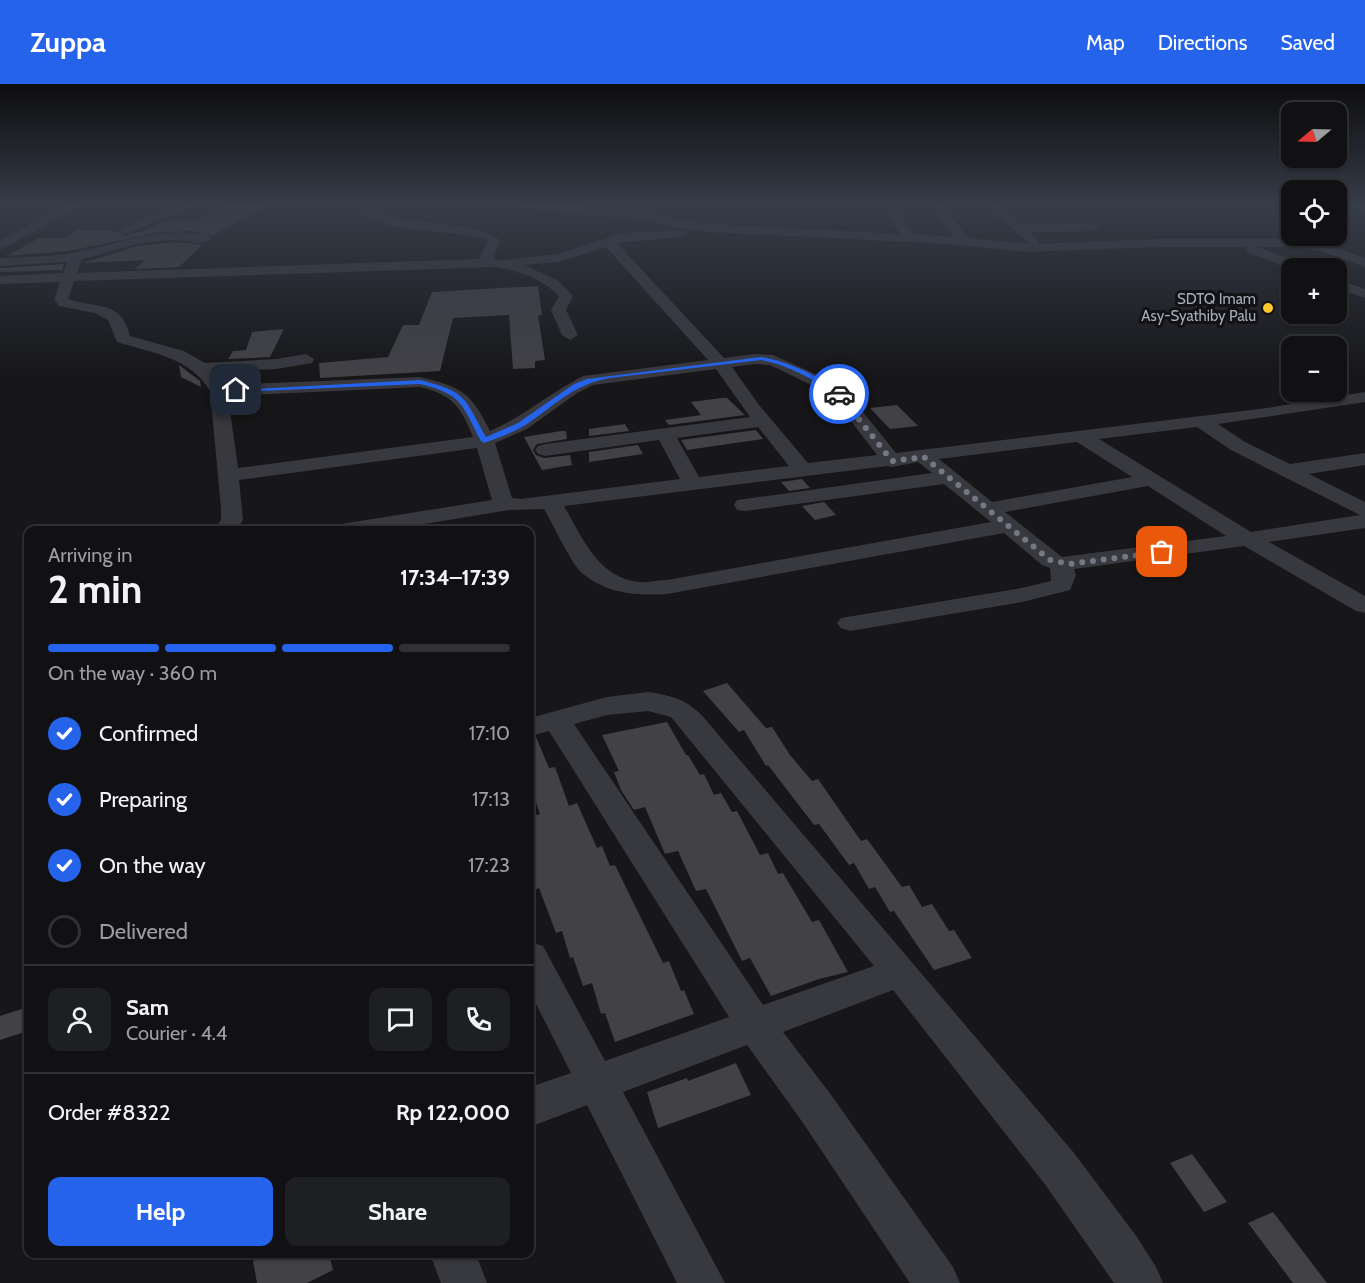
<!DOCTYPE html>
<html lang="en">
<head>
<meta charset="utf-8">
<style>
  body { margin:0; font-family:Cabin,sans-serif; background:#1e1f21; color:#f1f3f6; height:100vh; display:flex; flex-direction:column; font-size:22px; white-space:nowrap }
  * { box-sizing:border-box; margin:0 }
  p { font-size:20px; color:#9c9da0 }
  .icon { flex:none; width:33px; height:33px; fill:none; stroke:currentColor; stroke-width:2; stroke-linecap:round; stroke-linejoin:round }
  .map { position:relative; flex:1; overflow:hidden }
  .sheet { position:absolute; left:24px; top:442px; width:510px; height:732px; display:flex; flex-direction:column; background:#111113; border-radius:12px; box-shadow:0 2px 4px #0004,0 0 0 2px #303133 }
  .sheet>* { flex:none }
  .needle { width:39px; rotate:251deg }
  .fabs { position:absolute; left:1281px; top:18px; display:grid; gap:12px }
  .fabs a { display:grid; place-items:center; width:66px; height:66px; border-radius:12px; background:#111113; box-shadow:0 2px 4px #0004,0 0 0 2px #303133; font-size:30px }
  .pin { position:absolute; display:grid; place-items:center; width:51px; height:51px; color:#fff; margin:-26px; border-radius:12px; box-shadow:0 3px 9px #0006 }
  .courier { position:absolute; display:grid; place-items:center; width:60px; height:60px; margin:-30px; border:4px solid #2563eb; border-radius:50%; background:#fff; color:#222; box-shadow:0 2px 8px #0007 }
  .headline em { font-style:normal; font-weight:800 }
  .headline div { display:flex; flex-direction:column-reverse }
  .headline { display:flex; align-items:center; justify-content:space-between; height:102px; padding:0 24px }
  h1 { font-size:39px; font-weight:800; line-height:45px }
  .bar { display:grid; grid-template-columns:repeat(4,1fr); gap:9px 6px; align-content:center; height:72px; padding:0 24px }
  .bar i { height:8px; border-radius:4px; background:#303133 }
  .bar .current { background:#2563eb }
  .bar p { grid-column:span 4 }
  .line { display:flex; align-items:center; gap:15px; padding:0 24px; border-top:2px solid #303133 }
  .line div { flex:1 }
  .round { display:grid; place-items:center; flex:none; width:63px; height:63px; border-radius:12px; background:#1e1f21 }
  ol { padding:0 24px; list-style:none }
  li { display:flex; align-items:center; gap:18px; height:66px }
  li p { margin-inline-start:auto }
  li .icon { padding:6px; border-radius:50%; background:#2563eb; color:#fff; stroke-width:4 }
  li:last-child { color:#9c9da0 }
  li i { width:33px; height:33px; border:3px solid #303133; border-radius:50% }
  .cta { display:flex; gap:12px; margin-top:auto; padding:12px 24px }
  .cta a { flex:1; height:69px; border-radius:12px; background:#2563eb; color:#fff; font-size:24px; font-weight:800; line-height:69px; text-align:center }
  .cta a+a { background:#1e1f21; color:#f1f3f6 }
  header { display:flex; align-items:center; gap:36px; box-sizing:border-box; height:84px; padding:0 30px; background:#2563eb; color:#fff }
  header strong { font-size:28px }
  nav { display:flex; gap:33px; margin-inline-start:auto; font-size:21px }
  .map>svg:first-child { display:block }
  .building { fill:#414146 }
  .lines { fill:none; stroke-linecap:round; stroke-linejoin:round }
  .minor { fill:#38383f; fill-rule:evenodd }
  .route { fill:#2563eb }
  .done { stroke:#757882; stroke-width:6; stroke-dasharray:0 10.8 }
  .poi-dot { fill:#fec62a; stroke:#121214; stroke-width:2 }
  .labels { text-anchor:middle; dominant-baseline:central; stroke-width:6; stroke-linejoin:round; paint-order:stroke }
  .far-poi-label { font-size:15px; fill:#a8acba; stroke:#121214; text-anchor:end }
</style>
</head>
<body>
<header>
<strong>Zuppa</strong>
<nav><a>Map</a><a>Directions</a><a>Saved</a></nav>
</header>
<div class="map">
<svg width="1365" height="1199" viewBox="0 0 1365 1199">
  <rect width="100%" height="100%" fill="#171719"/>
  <!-- building -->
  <g class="building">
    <polygon points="225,121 267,121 211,152 192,147 159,148 68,167 7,172 39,154 66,154 76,146 115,147 124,152 144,147 165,137 199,136 207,130 215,130"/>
    <polygon points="175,158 202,161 179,183 135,185 146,176 83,179 137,162"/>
    <polygon points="64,180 62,186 0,188 0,184"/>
    <polygon points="538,202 542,231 538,231 545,276 535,277 535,284 513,285 509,231 453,234 440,287 320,294 319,279 388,273 403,241 419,241 432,208"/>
    <polygon points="284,245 270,273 228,275 233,267 246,266 252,248"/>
    <polygon points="179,281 200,297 201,303 181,293"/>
    <polygon points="721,314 727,314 745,331 669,341 665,336 701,331 691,318"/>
    <polygon points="897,321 918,342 890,345 870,324"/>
    <polygon points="625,340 629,347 589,352 589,345"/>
    <polygon points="756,346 763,355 687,366 681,356"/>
    <polygon points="561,347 566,347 567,355 537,360 533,366 536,371 544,374 570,371 572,381 542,386 524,353"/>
    <polygon points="638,361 643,370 589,378 589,368"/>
    <polygon points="802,395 810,404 789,407 781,398"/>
    <polygon points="824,418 836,431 815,436 802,422"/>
    <polygon points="727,599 766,644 772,643 790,671 812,697 818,695 861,757 867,755 902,803 909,801 922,823 932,820 949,847 954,846 972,874 934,886 894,827 890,828 875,803 869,805 854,779 849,781 819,740 814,741 768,681 766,682 744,646 739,648 703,607"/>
    <polygon points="667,638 686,671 688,671 700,691 704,690 714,711 721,709 732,728 737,727 760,771 768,769 778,790 783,789 812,838 819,836 848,888 819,895 771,912 750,874 742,877 706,805 696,807 678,767 665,770 645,723 634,726 621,706 614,688 619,687 602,651"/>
    <polygon points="536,653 549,684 555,683 569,722 577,719 597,764 602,762 610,782 615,781 663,879 669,877 681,907 684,906 694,930 615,958 605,929 601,930 592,899 583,902 573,873 570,874 562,847 556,849 539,804 530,808 530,733 540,730 530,701 530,654"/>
    <polygon points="28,923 28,947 0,956 0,932"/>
    <polygon points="736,979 751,1011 658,1044 647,1008 687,994 688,997"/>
    <polygon points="1192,1070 1227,1118 1204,1128 1170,1079"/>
    <polygon points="1273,1128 1327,1199 1293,1199 1248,1139"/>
    <polygon points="268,1170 329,1170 333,1186 307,1199 257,1199 253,1177"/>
  </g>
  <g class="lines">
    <!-- minor -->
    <g class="minor">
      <polygon points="68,121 83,121 0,166 0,157"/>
      <polygon points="182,121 199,121 127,149 123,150 117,146"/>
      <path d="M361 121C377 121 380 132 394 134 416 138 489 141 500 157L493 175 504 176 558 170 623 149 685 146 687 149 685 152 681 153 617 159 724 274 755 270 773 271 842 302 896 369 1267 324 1365 308V318L1218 340 1245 358 1290 380 1365 369V381L1309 390 1365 418V444L1269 458 1365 512V529L1356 527 1244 462 1074 485 1076 491 1070 506 1022 518 850 547 841 544 837 539 841 534 1022 504 1051 497 1050 484 1042 481 1004 449 667 510C638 512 606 510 582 489 570 478 553 440 544 425L509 426 382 447H330L333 442 341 440 492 416 477 364 239 396 243 436 235 447H213L221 436V424L210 307C190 273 152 269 117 258L108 236 95 229 59 222 54 215 60 198 0 200V192L63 189 67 178 0 182V174C26 173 53 173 78 168 123 159 163 141 209 152L211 155C203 163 182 155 170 156 140 156 111 168 82 175L77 189 479 175 488 157C461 142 371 154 361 121ZM606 163 708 276 583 292C550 309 523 333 490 347 471 308 461 303 420 293L224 301 215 288 276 285 312 279 314 275 306 270 276 275 205 279 184 267 130 252C121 215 96 225 68 215L74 197 497 183C520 187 543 195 559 212L551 226 562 251 570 256 578 251 566 226 573 212 557 196 523 181 559 178ZM755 280 770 281 830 310 877 371 808 379 759 321 732 283ZM716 285 750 333 545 360 538 362 535 366 538 370 545 372 659 356 680 395 521 415 512 414 495 359 527 345 577 309 593 301ZM420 303C453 311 460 322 473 353L238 384 228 312ZM758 343 789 382 699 393 677 354ZM1197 343 1231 366 1360 431 1251 448 1099 355ZM1077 358 1132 393 992 418 939 375ZM918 378 932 389 745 415 737 416 734 421 737 426 745 427 944 400 991 438 667 496C658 496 648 499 639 498 598 494 582 453 564 422L887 382 892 383ZM1148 402 1226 452 1062 473 1005 428Z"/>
      <polygon points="517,121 564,121 648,128 678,136 710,140 900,150 881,121 893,121 913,150 954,153 930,121 942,121 968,154 1030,160 985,121 998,121 1022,141 1094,139 1100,143 1094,147 1030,148 1039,157 1038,160 1157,155 1293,155 1328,161 1365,174 1365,183 1320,167 1293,163 1258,163 1306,181 1307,184 1292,185 1247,168 1247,163 1157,163 1025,168 948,160 710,148 678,144 648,136 523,124"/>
      <polygon points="1348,121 1365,121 1365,129"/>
      <polygon points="1336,195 1365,205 1365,214 1336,204"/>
      <path d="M648 608C695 614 699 629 728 662L1074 1069 1137 1153 1156 1183 1163 1199H1114L1044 1099 893 906 783 948 829 1008 953 1183 960 1199H910L801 1036 747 961 623 1008 725 1199H677L587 1021 530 1043V1003L571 989 530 908V858L543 862 605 977 729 933 549 647 530 652V634L607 613ZM648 627 671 633 874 882 763 921 574 640 607 631Z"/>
      <polygon points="430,1170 476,1170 487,1199 441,1199"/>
    </g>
  </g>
  <!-- sky -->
  <linearGradient id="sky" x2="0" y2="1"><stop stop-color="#0d0d0e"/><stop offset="0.42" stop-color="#363c49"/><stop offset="1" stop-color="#363c49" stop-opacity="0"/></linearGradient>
  <rect width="1365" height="289" fill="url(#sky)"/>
  <!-- route -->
  <path class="route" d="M761 273C786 276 824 294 843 310L837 311C816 297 787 280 761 276L610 294C571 301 555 322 524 342 512 349 497 354 484 359L481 357C461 319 463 311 420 300L236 308 233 306 420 296C467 308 464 313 486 353L518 339 574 300 587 295Z"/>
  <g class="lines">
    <!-- done -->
    <polyline class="done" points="839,310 892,377 924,373 1050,476 1069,480 1162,468"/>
  </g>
  <!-- markers -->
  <circle class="poi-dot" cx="1268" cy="224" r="6"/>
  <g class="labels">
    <!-- far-poi labels -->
    <g class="far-poi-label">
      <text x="1256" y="215">SDTQ Imam<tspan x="1256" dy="17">Asy-Syathiby Palu</tspan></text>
    </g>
  </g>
</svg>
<div class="fabs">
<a><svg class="needle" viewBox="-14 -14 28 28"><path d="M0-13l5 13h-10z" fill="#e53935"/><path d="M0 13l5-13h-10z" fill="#9c9da0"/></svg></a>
<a><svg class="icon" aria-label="locate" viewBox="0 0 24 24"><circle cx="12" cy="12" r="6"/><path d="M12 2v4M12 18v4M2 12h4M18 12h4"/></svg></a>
<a>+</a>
<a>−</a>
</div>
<div class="pin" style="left:1162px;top:468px;background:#ea580c"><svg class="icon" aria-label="bag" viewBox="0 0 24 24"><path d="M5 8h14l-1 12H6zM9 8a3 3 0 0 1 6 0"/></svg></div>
<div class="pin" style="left:236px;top:306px;background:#1f2937"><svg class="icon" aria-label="home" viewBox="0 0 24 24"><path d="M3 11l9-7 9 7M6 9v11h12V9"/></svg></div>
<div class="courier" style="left:839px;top:310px"><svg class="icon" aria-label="car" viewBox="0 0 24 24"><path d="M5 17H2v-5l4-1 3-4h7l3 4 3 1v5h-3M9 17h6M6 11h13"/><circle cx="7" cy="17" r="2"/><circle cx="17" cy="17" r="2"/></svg></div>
<section class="sheet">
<div class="headline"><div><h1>2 min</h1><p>Arriving in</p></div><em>17:34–17:39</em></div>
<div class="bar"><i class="current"></i><i class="current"></i><i class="current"></i><i></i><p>On the way · 360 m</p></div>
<ol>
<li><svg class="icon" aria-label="check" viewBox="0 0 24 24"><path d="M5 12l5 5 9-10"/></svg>Confirmed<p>17:10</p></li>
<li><svg class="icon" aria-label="check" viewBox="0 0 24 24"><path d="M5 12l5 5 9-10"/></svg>Preparing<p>17:13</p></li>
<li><svg class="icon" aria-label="check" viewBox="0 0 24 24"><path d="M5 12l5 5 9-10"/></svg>On the way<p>17:23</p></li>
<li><i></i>Delivered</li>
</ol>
<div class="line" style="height:108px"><a class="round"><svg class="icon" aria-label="person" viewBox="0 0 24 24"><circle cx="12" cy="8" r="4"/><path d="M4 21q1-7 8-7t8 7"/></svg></a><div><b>Sam</b><p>Courier · 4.4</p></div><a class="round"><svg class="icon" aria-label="chat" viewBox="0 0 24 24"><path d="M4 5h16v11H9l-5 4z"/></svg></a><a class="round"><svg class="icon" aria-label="phone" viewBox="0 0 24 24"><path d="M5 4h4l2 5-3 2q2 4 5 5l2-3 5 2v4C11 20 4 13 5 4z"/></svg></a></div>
<div class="line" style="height:78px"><div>Order #8322</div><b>Rp 122,000</b></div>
<div class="cta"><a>Help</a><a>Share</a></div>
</section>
</div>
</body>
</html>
